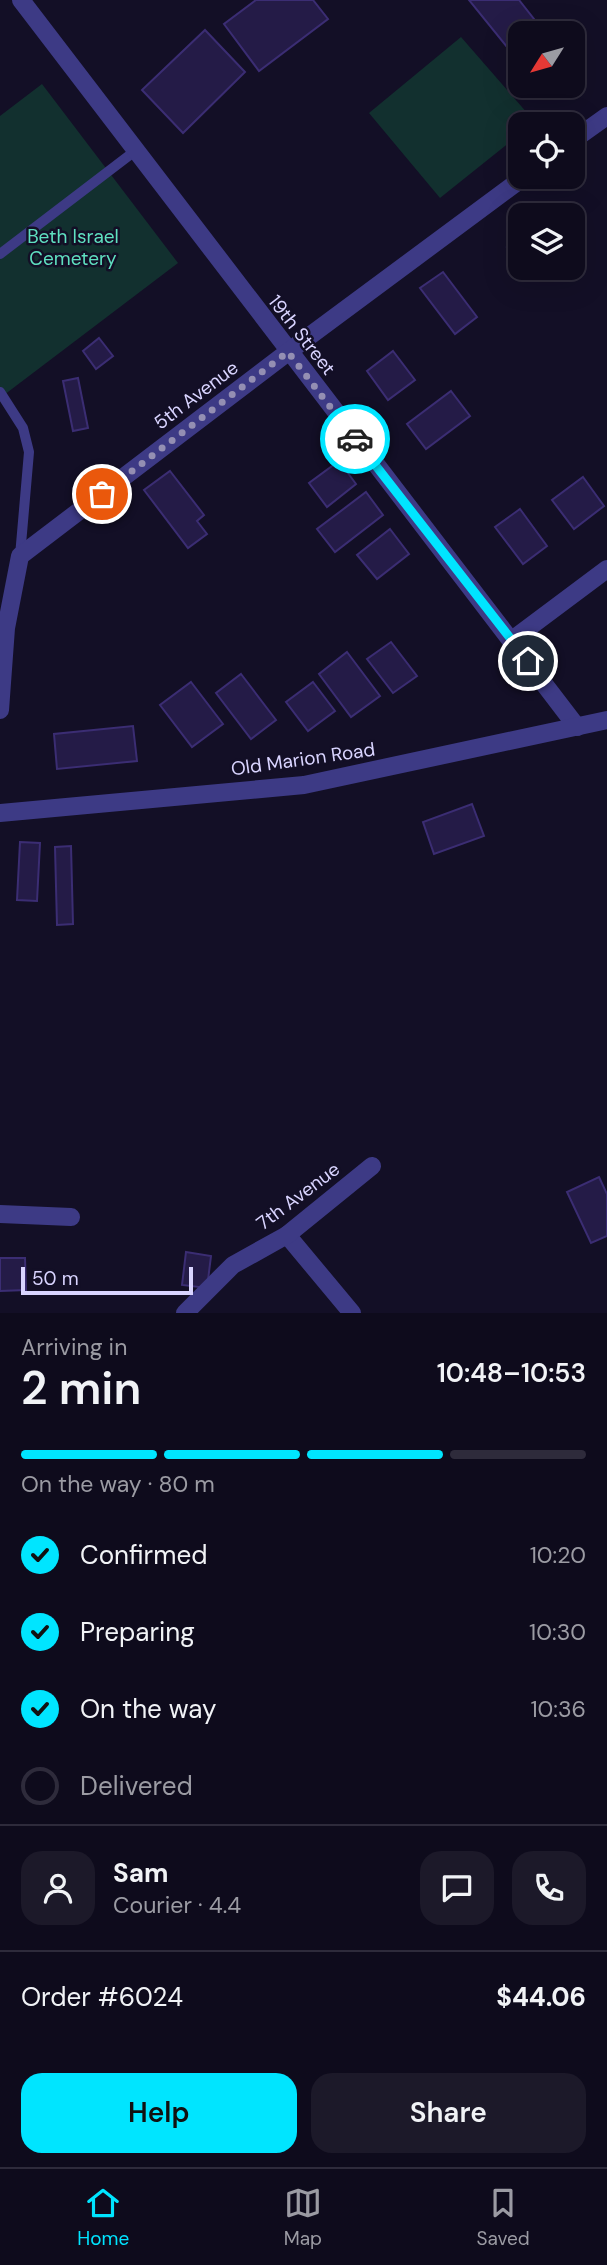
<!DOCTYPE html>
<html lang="en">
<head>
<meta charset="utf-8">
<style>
  body { margin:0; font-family:"DM Sans",sans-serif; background:#1c1929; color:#f1f3f6; height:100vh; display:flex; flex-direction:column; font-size:26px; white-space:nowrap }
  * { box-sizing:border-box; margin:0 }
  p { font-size:23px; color:#9b9ba3 }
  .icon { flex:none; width:38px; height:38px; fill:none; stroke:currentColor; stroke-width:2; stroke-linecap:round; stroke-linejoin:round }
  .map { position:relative; height:1313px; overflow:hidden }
  .sheet { display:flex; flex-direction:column; background:#0e0b1c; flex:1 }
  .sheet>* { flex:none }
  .needle { width:46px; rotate:233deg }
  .tools { position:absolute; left:508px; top:21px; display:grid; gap:14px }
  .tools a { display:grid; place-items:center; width:77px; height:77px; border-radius:14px; background:#0e0b1c; box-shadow:0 7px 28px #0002,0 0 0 2px #2e2b3b; font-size:35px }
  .scale { position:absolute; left:21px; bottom:18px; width:172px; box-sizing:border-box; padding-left:7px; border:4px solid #d9d4ff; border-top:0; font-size:19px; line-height:24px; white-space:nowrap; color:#d9d4ff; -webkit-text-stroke:5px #130f26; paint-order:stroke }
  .pin { position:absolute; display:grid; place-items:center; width:60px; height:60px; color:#fff; margin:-30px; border:4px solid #fff; border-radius:50%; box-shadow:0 2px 7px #0007 }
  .courier { position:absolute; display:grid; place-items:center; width:70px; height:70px; margin:-35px; border:5px solid #00e5ff; border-radius:50%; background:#fff; color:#222; box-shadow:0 2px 9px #0007 }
  .summary em { font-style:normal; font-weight:600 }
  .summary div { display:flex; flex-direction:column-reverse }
  .summary { display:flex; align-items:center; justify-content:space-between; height:119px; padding:0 21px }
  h1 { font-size:46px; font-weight:600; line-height:52px }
  .bar { display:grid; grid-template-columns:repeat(4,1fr); gap:10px 7px; align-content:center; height:84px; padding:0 21px }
  .bar i { height:9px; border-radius:5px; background:#2e2b3b }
  .bar .current { background:#00e5ff }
  .bar p { grid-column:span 4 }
  .line { display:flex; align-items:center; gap:18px; padding:0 21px; border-top:2px solid #2e2b3b }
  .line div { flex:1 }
  .round { display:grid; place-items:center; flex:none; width:74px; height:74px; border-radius:21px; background:#1c1929 }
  ol { padding:0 21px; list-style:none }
  li { display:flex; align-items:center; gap:21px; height:77px }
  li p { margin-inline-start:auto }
  li .icon { padding:7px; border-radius:50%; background:#00e5ff; color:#111; stroke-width:4 }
  li:last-child { color:#9b9ba3 }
  li i { width:38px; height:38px; border:4px solid #2e2b3b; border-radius:50% }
  .action { display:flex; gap:14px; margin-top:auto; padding:14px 21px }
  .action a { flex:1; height:80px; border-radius:21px; background:#00e5ff; color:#111; font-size:28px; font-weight:600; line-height:80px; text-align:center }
  .action a+a { background:#1c1929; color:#f1f3f6 }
  .dock { display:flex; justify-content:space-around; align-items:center; height:98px; border-top:2px solid #2e2b3b; background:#0e0b1c; font-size:19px; color:#9b9ba3 }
  .dock a { display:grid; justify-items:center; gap:4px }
  .dock .current { color:#00e5ff }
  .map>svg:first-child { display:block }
  .green { fill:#12302f }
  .building { fill:#241b47; stroke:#3b2d73; stroke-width:2 }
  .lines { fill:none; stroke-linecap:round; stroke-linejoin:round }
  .service { stroke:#3d3a85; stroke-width:10 }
  .minor { stroke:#3d3a85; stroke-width:18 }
  .done { stroke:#948fb3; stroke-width:7; stroke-dasharray:0 12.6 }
  .route { stroke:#00e5ff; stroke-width:9 }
  .labels { text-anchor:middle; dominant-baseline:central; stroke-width:5; stroke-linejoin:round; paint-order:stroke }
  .park-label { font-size:19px; fill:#5fe0c0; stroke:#130f26 }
  .street-label { font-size:19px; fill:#d9d4ff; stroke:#130f26 }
</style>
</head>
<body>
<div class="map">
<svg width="607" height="1313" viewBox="0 0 607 1313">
  <rect width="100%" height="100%" fill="#130f26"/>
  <!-- green -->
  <g class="green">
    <polygon points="461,37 535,122 520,124 520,134 440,198 369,113"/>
    <polygon points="42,84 178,263 0,398 0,116"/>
  </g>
  <!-- building -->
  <g class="building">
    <polygon points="256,0 313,0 328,19 259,71 224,24"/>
    <polygon points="469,0 519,0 545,33 520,33 520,63"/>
    <polygon points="205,30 245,72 183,133 142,90"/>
    <polygon points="520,236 520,262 507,247"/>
    <polygon points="525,268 540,268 531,275"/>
    <polygon points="443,272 477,317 455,334 420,288"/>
    <polygon points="99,338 113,356 96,369 83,351"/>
    <polygon points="393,351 415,380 388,400 367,371"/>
    <polygon points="78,378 88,428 73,431 63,381"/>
    <polygon points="451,391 470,416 426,449 407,424"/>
    <polygon points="339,461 356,484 327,507 309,483"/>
    <polygon points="170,471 204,515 197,521 207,534 188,548 144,490"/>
    <polygon points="583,477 604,506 574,529 552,500"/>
    <polygon points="366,492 383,515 335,552 317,529"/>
    <polygon points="520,509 547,546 523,564 495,527"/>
    <polygon points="390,529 409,554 377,579 357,555"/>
    <polygon points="391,642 417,676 393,693 367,659"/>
    <polygon points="347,652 380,696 351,717 319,674"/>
    <polygon points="241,674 276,720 251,739 216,693"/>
    <polygon points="191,682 223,724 192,747 160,705"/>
    <polygon points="313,682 335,711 308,731 286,702"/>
    <polygon points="133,726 137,761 57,769 54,734"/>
    <polygon points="472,804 484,836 434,854 423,822"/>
    <polygon points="20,842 40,843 37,901 17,900"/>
    <polygon points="71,846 73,924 57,925 55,847"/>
    <polygon points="599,1177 607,1194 607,1236 591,1243 567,1192"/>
    <polygon points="186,1252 211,1256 207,1288 182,1285"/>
    <polygon points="0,1258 25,1258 26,1290 0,1291"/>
  </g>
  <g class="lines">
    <!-- service -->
    <g class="service">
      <polyline points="0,254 135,151"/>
      <polyline points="0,392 23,428 29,452 20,556"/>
    </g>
    <!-- minor -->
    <g class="minor">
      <polyline points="21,0 577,727"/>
      <polyline points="572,141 607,116"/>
      <polyline points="512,640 607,569"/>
      <polyline points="0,710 6,628 20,556 288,352 524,177"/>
      <polyline points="0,813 304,785 607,720"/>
      <polyline points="0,1214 71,1217"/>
      <polyline points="287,1235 352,1313"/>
      <polyline points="185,1313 233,1265 287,1235 372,1166"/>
    </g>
  </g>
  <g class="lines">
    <!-- done -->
    <polyline class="done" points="102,494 288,352 355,439"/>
    <!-- route -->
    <polyline class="route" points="355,439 528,661"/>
  </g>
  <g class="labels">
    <!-- park labels -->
    <g class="park-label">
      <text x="73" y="236">Beth Israel<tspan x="73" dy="22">Cemetery</tspan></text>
    </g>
    <!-- street labels -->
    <g class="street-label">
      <text transform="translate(302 335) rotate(52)">19th Street</text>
      <text transform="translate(196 395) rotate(-37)">5th Avenue</text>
      <text transform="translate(303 759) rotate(-8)">Old Marion Road</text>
      <text transform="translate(298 1196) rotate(-37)">7th Avenue</text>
    </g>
  </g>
</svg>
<div class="tools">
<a><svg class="needle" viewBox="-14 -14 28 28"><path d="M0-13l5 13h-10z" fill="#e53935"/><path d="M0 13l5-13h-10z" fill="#9b9ba3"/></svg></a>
<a><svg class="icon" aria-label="locate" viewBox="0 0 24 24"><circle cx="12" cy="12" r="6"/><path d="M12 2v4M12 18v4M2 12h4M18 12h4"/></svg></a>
<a><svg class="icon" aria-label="layers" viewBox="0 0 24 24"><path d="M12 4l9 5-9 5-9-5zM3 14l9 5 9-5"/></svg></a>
</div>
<div class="scale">50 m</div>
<div class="pin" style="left:102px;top:494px;background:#ea580c"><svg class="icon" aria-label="bag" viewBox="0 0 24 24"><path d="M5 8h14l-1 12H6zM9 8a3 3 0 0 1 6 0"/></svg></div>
<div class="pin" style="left:528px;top:661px;background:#1f2937"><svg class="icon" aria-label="home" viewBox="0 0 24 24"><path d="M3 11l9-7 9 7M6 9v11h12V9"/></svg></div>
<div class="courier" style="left:355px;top:439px"><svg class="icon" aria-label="car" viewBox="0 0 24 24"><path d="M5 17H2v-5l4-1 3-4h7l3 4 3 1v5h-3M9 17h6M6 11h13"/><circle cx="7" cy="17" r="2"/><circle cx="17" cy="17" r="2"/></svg></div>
</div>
<section class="sheet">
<div class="summary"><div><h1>2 min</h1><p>Arriving in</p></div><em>10:48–10:53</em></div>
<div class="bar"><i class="current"></i><i class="current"></i><i class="current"></i><i></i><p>On the way · 80 m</p></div>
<ol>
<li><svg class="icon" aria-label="check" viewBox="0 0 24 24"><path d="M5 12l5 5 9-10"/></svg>Confirmed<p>10:20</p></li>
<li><svg class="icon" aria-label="check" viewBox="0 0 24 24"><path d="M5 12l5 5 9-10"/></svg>Preparing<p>10:30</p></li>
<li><svg class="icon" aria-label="check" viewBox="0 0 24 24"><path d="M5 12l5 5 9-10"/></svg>On the way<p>10:36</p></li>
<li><i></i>Delivered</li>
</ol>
<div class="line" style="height:126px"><a class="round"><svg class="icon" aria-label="person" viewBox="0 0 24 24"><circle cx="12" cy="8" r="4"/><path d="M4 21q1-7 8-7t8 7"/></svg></a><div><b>Sam</b><p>Courier · 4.4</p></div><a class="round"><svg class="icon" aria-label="chat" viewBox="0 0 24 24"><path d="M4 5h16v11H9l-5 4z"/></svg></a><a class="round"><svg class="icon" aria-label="phone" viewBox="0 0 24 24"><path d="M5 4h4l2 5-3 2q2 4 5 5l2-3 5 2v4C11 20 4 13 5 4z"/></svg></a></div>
<div class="line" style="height:91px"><div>Order #6024</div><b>$44.06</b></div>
<div class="action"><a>Help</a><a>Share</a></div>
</section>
<nav class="dock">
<a class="current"><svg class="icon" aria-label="home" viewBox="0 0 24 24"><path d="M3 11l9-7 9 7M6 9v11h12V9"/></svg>Home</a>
<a><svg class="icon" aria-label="map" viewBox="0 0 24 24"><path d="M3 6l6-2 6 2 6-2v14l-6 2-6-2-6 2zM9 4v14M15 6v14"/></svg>Map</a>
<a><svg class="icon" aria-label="saved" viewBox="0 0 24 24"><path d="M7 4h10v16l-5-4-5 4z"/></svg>Saved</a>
</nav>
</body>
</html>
